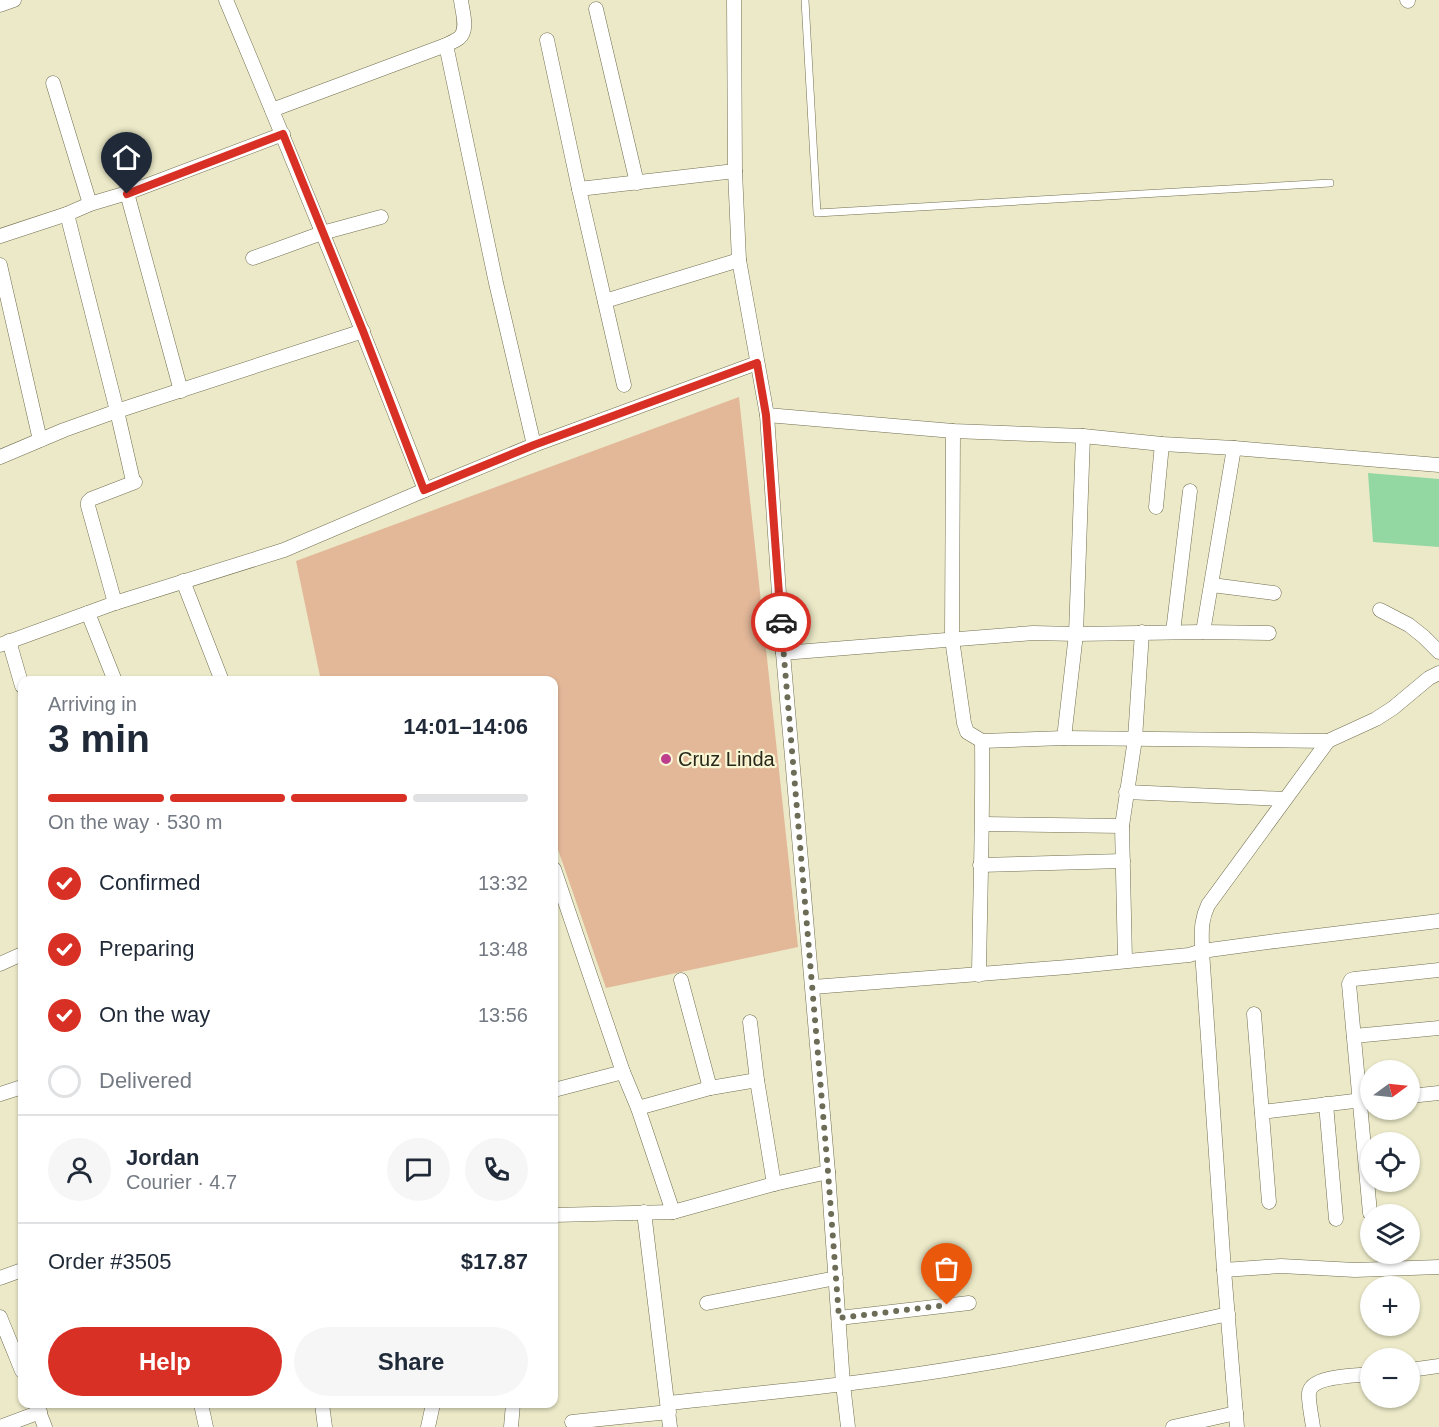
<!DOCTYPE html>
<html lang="en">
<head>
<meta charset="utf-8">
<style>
  body { margin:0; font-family:Arial,sans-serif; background:#f6f6f7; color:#1f2937; height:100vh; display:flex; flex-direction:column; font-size:22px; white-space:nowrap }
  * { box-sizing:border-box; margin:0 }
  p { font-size:20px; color:#747a83 }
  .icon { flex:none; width:33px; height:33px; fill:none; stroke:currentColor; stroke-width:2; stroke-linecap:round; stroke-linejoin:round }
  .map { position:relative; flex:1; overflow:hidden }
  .details { position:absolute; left:18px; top:676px; width:540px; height:732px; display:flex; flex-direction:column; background:#fff; border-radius:12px; box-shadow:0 2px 4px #0004 }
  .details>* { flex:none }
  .needle { width:39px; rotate:75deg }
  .buttons { position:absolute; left:1360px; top:1060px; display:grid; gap:12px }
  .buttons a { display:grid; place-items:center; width:60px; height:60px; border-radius:50%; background:#fff; box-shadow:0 2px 4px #0004; font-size:30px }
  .pin { position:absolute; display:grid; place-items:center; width:51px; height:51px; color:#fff; margin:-62px -26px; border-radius:50% 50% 50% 0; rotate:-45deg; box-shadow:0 0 6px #0007 }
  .pin .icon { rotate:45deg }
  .courier { position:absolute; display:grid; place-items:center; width:60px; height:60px; margin:-30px; border:4px solid #d93025; border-radius:50%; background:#fff; color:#222; box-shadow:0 2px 8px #0007 }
  .head em { font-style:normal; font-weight:700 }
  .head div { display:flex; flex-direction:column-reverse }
  .head { display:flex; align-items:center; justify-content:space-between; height:102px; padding:0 30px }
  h1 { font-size:39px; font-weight:700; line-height:45px }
  .bar { display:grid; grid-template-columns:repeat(4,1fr); gap:9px 6px; align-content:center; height:72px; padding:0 30px }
  .bar i { height:8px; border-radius:4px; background:#e0e1e3 }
  .bar .current { background:#d93025 }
  .bar p { grid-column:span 4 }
  .line { display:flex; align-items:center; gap:15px; padding:0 30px; border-top:2px solid #e0e1e3 }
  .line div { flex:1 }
  .round { display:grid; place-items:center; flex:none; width:63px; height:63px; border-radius:32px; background:#f6f6f7 }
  ol { padding:0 30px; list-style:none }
  li { display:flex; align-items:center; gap:18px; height:66px }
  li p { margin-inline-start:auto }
  li .icon { padding:6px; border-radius:50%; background:#d93025; color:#fff; stroke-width:4 }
  li:last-child { color:#747a83 }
  li i { width:33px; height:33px; border:3px solid #e0e1e3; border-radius:50% }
  .cta { display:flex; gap:12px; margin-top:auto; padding:12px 30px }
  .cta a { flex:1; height:69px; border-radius:36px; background:#d93025; color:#fff; font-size:24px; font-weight:700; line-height:69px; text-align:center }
  .cta a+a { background:#f6f6f7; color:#1f2937 }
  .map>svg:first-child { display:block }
  .pitch { fill:#e3b899 }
  .water { fill:#93d7a2 }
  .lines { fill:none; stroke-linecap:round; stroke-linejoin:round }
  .lane-casing { stroke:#726f51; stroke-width:8 }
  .street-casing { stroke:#726f51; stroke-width:15 }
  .lane { stroke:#fff; stroke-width:7 }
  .street { stroke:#fff; stroke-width:14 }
  .done { stroke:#6d6c57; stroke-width:6; stroke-dasharray:0 10.8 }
  .route { stroke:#d93025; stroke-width:8 }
  .poi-dot { fill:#bc3e8c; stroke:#f9f6d4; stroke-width:2 }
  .labels { text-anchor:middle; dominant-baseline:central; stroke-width:4.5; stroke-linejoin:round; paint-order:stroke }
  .poi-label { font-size:20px; fill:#29281b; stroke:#f9f6d4; text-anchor:start }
</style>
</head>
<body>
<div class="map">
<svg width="1439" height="1427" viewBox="0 0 1439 1427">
  <rect width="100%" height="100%" fill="#ebe9c7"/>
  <!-- pitch -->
  <polygon class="pitch" points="739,397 798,947 606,988 554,838 554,681 321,681 296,561"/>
  <!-- water -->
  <polygon class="water" points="1368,473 1439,479 1439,547 1373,542"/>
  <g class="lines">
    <defs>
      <polyline id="lane" points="805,0 817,213 1330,183"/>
      <g id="street">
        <path d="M226 0C294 162 361 325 425 490"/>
        <polyline points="734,0 735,171 739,260 767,415 783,653 828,1172 843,1384 848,1427"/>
        <polyline points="1407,0 1408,1"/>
        <polyline points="0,5 14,0"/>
        <polyline points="596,9 637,183"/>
        <polyline points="547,40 579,189 624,385"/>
        <polyline points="446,45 496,283 534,445"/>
        <polyline points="53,83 90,204"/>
        <path d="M272 110 446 45C450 43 455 41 459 38 469 30 462 11 461 0"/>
        <polyline points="579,189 735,171"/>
        <polyline points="127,193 181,391"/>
        <polyline points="67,214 117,411 133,481 135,482 91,499 88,502 88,506 115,603"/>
        <polyline points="0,236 67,214 90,204 127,193 283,134"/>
        <polyline points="253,258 322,233 381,217"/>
        <polyline points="0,265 40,440"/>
        <polyline points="605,301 739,260"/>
        <polyline points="767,415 953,431 1083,436 1162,444 1234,448 1439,465"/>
        <polyline points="953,431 952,639 964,723 967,732 982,741 1064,738 1328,741"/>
        <polyline points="0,457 64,430 117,411 363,331"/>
        <polyline points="1156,507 1162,444"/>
        <polyline points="183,581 222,681"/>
        <polyline points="1212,585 1274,593"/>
        <polyline points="1380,610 1409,625 1424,637 1439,652"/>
        <polyline points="88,613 115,681"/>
        <polyline points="1173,632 1190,491"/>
        <polyline points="1203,632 1234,448"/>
        <polyline points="9,641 22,686"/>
        <polyline points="0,645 115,603 284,550 425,490 534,445 757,363"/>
        <polyline points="783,653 1033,633 1076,634 1203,632 1269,633"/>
        <polyline points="1064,738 1076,634 1083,436"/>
        <polyline points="1126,792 1284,799"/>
        <polyline points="983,824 1122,826"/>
        <polyline points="980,865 1123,861"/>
        <polyline points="554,869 623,1072 638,1108 673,1212"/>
        <polyline points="1125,961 1122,826 1135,739 1142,632"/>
        <polyline points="0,964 22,954"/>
        <path d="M979 975C980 897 983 819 982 741"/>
        <polyline points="681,980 710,1088"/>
        <polyline points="813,987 1068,967 1189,955 1202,951 1276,941 1439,921"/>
        <polyline points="1254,1014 1269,1202"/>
        <polyline points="750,1022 757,1080 774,1184"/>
        <polyline points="1354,1036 1439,1028"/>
        <polyline points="554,1090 623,1072"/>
        <polyline points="0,1094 22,1087"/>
        <polyline points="1410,1096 1439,1093"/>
        <polyline points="1326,1104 1336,1219"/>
        <polyline points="638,1108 710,1088 757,1080"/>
        <polyline points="1262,1112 1371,1099"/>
        <polyline points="644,1212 670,1427"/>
        <polyline points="1370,1213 1349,984 1351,980 1354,979 1439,970"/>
        <polyline points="554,1215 673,1212 774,1184 828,1172"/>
        <polyline points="1224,1270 1281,1266 1355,1270 1439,1267"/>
        <polyline points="0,1278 22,1270"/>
        <polyline points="707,1303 836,1278"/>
        <polyline points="0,1317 22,1371"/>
        <polyline points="839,1318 969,1303"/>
        <polyline points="1410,1370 1439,1366"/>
        <path d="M668 1403C770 1392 873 1383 975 1365 1060 1351 1144 1333 1228 1314"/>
        <polyline points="36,1404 45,1427"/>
        <polyline points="201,1404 206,1427"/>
        <polyline points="322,1404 325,1427"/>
        <polyline points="572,1422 669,1412"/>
        <polyline points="0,1427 40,1412"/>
        <polyline points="428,1427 433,1404"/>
        <polyline points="511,1427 513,1404"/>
        <polyline points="1173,1427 1236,1413"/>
        <path d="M1237 1427 1224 1270 1202 951C1202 933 1200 922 1208 905L1328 741 1376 719 1393 708 1429 678 1439 673"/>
        <path d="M1313 1427C1312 1419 1308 1400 1309 1393 1311 1375 1357 1376 1371 1374"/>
      </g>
    </defs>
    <!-- lane casing -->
    <use href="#lane" class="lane-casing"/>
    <!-- street casing -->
    <use href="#street" class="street-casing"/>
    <!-- lane -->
    <use href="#lane" class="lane"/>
    <!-- street -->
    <use href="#street" class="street"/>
  </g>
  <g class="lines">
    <!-- done -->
    <polyline class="done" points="781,622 828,1172 839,1318 947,1305"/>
    <!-- route -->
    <polyline class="route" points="127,194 283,134 363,331 424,490 534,445 757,363 766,415 781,622"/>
  </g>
  <!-- markers -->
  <circle class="poi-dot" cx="666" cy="759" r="6"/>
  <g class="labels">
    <!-- poi labels -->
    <g class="poi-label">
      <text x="678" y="759">Cruz Linda</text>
    </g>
  </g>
</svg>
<div class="buttons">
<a><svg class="needle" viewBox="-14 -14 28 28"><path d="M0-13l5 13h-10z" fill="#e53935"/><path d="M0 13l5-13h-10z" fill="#747a83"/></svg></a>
<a><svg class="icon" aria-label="locate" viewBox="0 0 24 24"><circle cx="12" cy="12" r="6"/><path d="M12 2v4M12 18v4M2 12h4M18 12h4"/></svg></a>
<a><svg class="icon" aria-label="layers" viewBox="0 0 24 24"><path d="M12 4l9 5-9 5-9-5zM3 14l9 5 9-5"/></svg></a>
<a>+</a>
<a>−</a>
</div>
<div class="pin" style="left:947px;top:1305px;background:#ea580c"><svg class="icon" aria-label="bag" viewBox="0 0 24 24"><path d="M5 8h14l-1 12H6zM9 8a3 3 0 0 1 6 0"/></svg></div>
<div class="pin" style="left:127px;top:194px;background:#1f2937"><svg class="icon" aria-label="home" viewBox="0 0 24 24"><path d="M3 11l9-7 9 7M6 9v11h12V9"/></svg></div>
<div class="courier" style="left:781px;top:622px"><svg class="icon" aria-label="car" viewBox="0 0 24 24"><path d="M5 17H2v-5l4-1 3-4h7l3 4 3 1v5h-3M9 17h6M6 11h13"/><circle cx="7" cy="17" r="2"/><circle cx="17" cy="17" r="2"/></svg></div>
<section class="details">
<div class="head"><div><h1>3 min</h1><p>Arriving in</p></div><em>14:01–14:06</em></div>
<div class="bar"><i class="current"></i><i class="current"></i><i class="current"></i><i></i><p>On the way · 530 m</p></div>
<ol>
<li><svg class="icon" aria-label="check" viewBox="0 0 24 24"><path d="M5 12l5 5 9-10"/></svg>Confirmed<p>13:32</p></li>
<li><svg class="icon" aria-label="check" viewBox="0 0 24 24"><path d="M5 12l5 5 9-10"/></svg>Preparing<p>13:48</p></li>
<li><svg class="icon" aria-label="check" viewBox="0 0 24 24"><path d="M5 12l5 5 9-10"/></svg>On the way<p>13:56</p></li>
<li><i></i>Delivered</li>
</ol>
<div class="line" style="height:108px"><a class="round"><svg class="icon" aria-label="person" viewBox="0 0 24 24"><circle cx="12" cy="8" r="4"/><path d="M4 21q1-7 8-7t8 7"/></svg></a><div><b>Jordan</b><p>Courier · 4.7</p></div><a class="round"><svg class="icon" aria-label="chat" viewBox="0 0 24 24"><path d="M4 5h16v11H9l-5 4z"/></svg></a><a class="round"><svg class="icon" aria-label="phone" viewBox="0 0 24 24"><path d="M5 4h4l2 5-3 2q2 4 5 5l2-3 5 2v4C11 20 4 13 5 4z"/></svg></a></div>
<div class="line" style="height:78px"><div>Order #3505</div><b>$17.87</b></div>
<div class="cta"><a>Help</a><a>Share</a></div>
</section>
</div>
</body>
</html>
